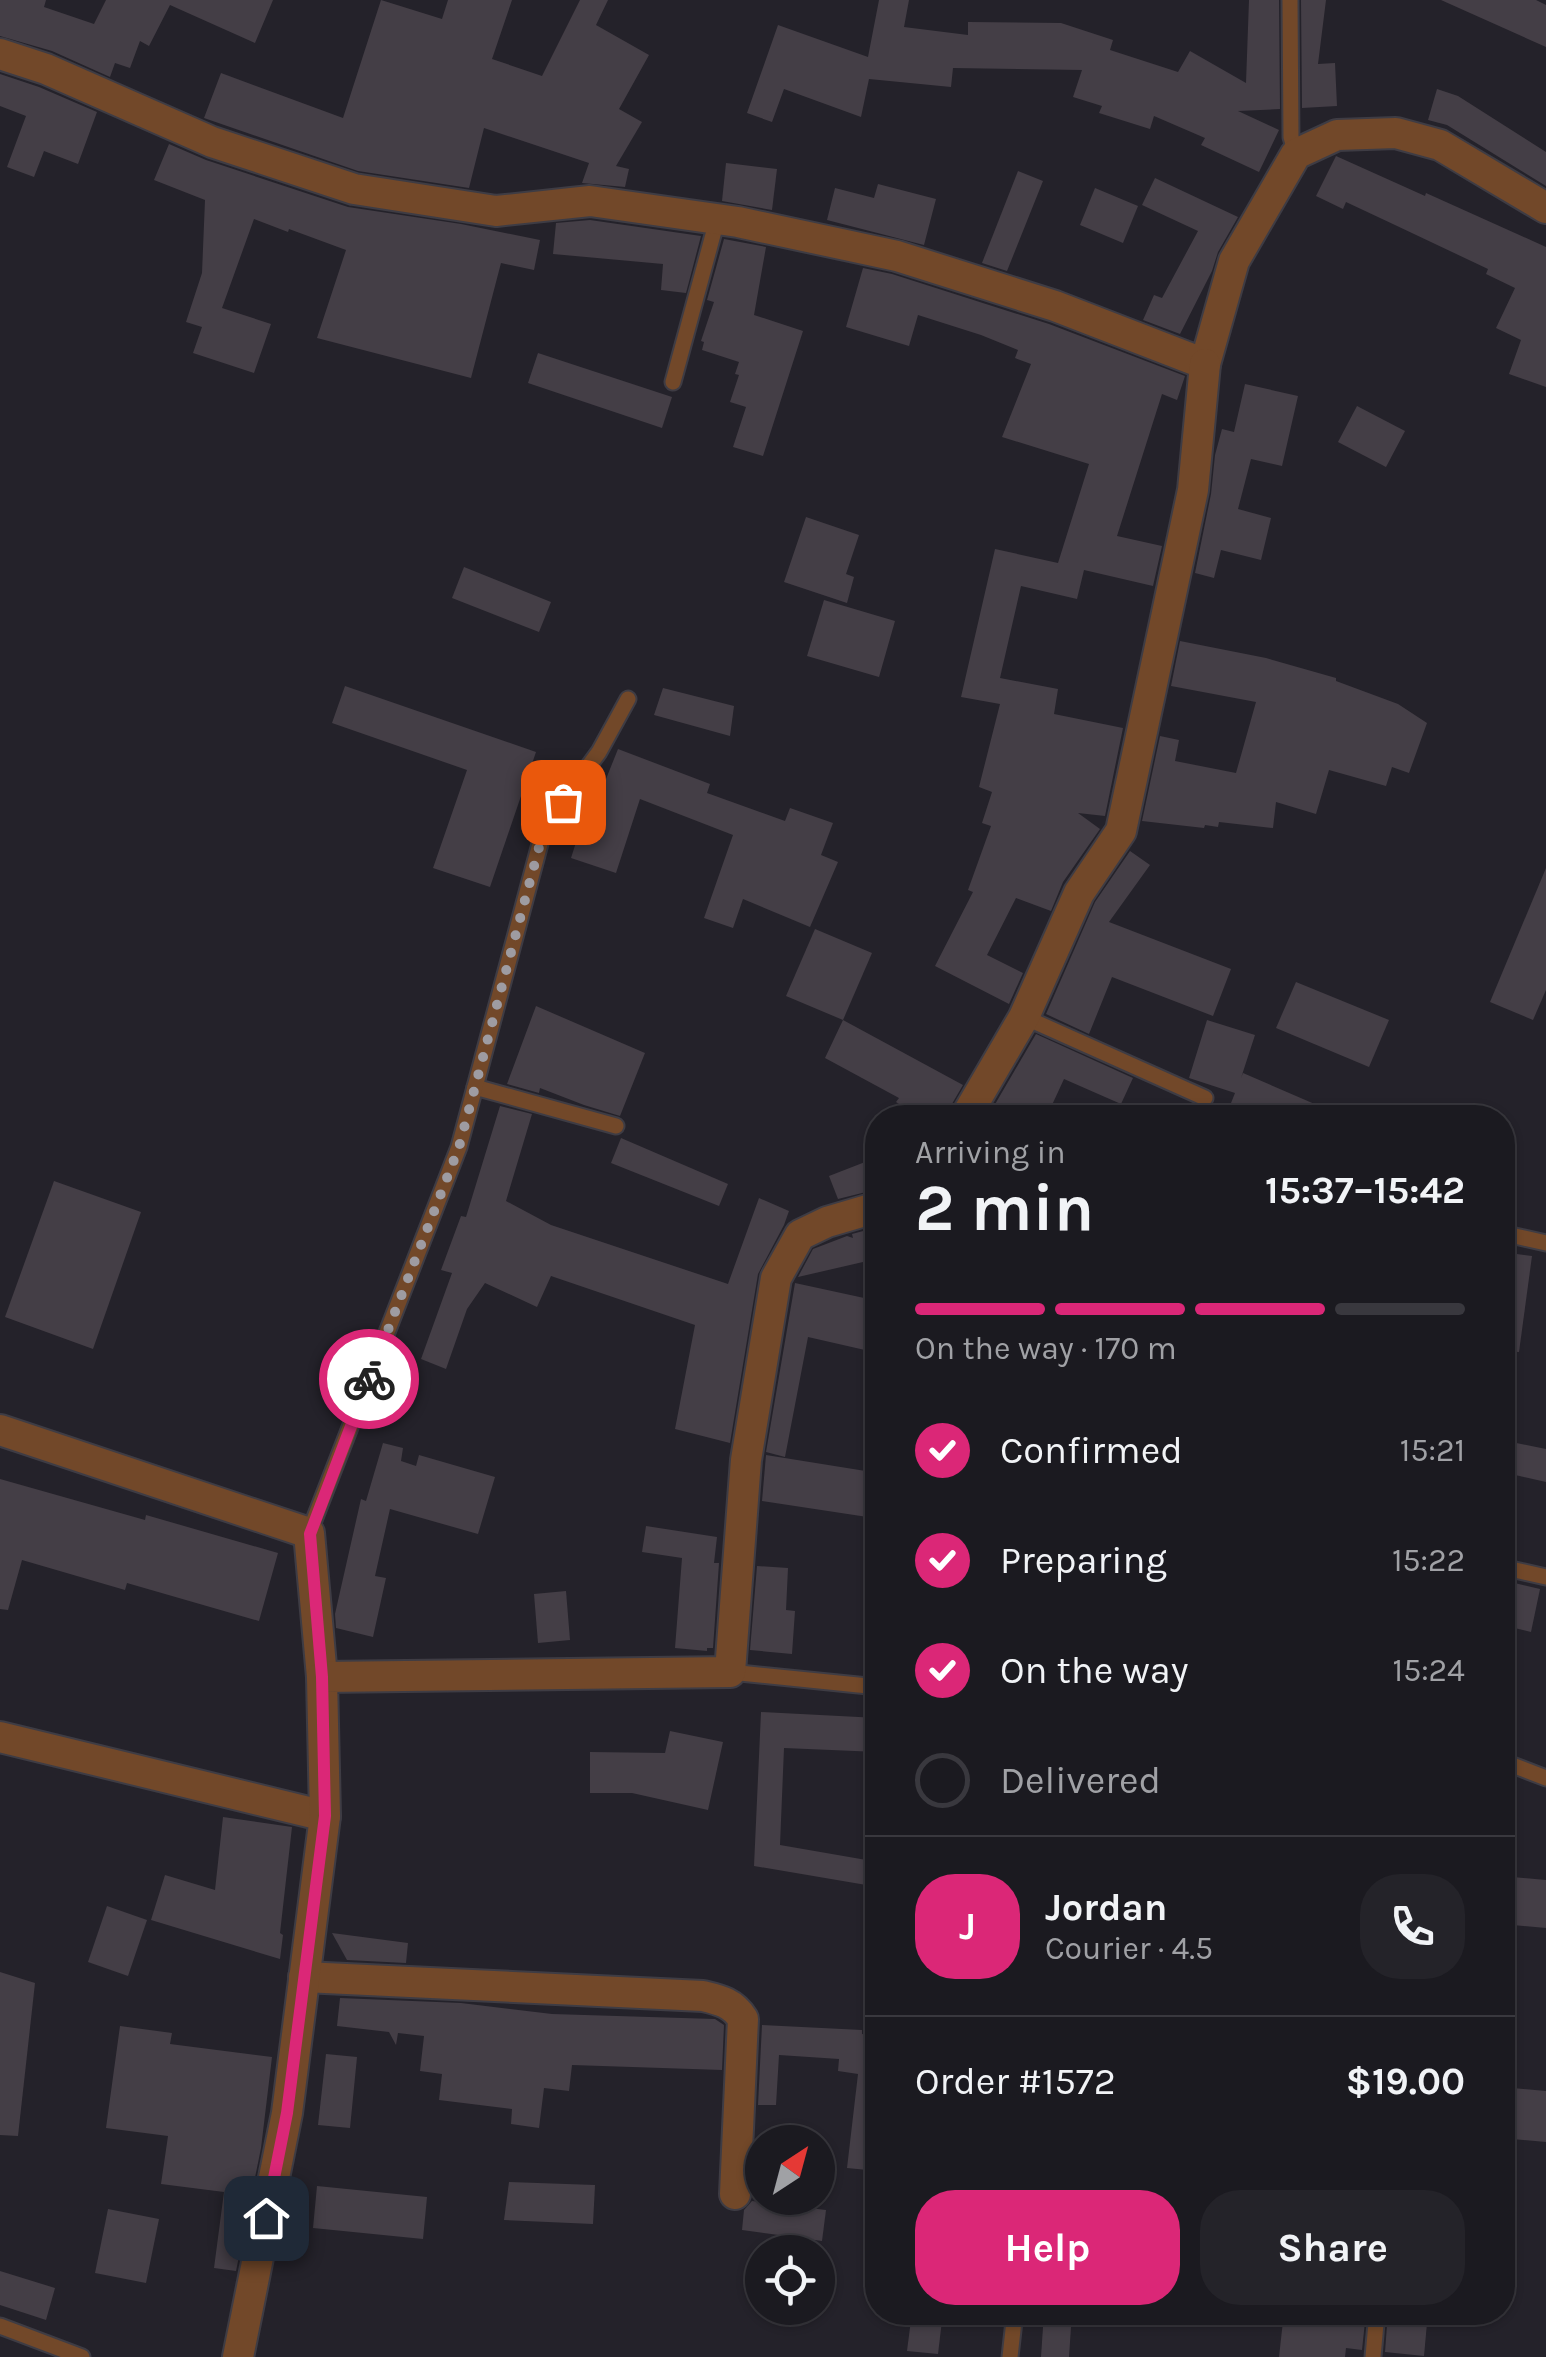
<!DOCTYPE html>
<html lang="en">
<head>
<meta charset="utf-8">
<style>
  body { margin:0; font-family:Karla,sans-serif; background:#242329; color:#f1f3f6; height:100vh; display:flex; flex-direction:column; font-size:38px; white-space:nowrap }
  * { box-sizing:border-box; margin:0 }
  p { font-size:32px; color:#a0a1a5 }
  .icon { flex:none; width:55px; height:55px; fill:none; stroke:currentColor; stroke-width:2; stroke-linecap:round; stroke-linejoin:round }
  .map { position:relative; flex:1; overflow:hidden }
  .side { position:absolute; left:865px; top:1105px; width:650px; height:1220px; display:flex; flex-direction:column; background:#1b1a20; border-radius:40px; box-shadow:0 2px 8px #0004,0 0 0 2px #39383e }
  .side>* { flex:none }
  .needle { width:65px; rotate:36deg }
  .fabs { position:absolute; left:745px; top:2125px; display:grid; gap:20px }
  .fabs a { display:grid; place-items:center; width:90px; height:90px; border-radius:50%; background:#1b1a20; box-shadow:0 2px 8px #0004,0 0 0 2px #39383e; font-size:50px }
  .pin { position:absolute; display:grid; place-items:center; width:85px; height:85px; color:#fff; margin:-42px; border-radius:20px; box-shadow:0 5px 15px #0006 }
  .courier { position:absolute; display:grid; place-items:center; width:100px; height:100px; margin:-50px; border:8px solid #db2777; border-radius:50%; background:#fff; color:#222; box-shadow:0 2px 12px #0007 }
  .head em { font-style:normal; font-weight:700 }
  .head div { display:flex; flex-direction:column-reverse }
  .head { display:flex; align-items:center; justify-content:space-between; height:170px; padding:0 50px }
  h1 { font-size:65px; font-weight:700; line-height:75px }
  .bar { display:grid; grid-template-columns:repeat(4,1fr); gap:15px 10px; align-content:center; height:120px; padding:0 50px }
  .bar i { height:12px; border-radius:8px; background:#39383e }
  .bar .active { background:#db2777 }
  .bar p { grid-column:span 4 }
  .line { display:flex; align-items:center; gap:25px; padding:0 50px; border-top:2px solid #39383e }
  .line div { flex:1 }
  .round { display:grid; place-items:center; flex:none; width:105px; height:105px; border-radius:40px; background:#242329 }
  ol { padding:0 50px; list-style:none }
  li { display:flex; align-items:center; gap:30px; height:110px }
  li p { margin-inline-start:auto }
  li .icon { padding:10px; border-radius:50%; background:#db2777; color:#fff; stroke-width:4 }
  li:last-child { color:#a0a1a5 }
  li i { width:55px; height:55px; border:5px solid #39383e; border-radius:50% }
  .cta { display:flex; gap:20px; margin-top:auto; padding:20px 50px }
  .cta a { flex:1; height:115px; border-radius:40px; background:#db2777; color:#fff; font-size:40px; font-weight:700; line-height:115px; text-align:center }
  .cta a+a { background:#242329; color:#f1f3f6 }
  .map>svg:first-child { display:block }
  .building { fill:#443e46 }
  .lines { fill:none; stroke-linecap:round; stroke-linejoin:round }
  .service-casing { stroke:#3e3c44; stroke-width:19 }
  .minor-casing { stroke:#3e3c44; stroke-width:34 }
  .service { stroke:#724829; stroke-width:15 }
  .minor { stroke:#724829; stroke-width:30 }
  .done { stroke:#9e9ca2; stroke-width:10; stroke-dasharray:0 18 }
  .route { stroke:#db2777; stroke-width:12 }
</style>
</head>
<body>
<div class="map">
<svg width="1546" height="2357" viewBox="0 0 1546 2357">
  <rect width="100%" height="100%" fill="#24222a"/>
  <!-- building -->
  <g class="building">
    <polygon points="0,0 46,0 44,7 94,24 106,0 273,0 255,43 170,5 149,46 140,41 130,68 115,63 110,77 52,51 0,36"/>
    <polygon points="381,0 442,19 448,0 512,0 492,59 542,76 580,0 608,0 596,25 649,55 619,109 642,122 616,166 629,169 625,187 582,183 589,163 484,128 469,188 358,171 204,118 221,73 343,118"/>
    <polygon points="879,0 909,0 904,27 968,35 968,22 1061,23 1113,40 1110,50 1178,72 1190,51 1246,83 1249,0 1279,0 1280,109 1238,111 1279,130 1259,172 1201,145 1205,138 1154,116 1150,129 1099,113 1102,106 1073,97 1082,70 953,68 951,87 869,79 861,117 784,89 772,122 747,113 778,25 868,57"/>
    <polygon points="1301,0 1326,0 1318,64 1335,63 1337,106 1302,108"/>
    <polygon points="1441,0 1536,0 1546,5 1546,47"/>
    <polygon points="0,74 39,87 97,112 78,164 44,151 34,177 7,167 26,116 0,106"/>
    <polygon points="1437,89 1458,96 1546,152 1546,186 1447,125 1428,120"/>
    <polygon points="169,144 206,160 348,207 461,224 540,240 534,270 501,263 471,378 317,338 346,250 289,229 288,232 254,219 222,308 271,324 254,373 193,353 202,327 186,322 202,273 205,200 154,180"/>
    <polygon points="1336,156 1425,196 1426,193 1546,247 1546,387 1509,374 1521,340 1496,328 1515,288 1486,274 1488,269 1395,225 1346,202 1343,209 1316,196"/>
    <polygon points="726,163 777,169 772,210 722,201"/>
    <polygon points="1018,171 1043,181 1007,271 982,263"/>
    <polygon points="1155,178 1238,217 1218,252 1212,271 1180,334 1143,320 1154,295 1162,298 1198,231 1142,205"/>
    <polygon points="878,184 936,199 924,245 827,220 835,188 874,198"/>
    <polygon points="1095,188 1138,206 1123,243 1080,225"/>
    <polygon points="590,220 701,236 686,293 661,290 663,264 553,254 556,223"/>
    <polygon points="724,239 766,247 754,315 803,331 763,456 733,447 746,407 730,402 739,375 735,374 739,362 702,350 704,342 701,341 714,302 707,300"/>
    <polygon points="863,268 892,274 1049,324 1185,376 1177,400 1162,394 1117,536 1162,546 1153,586 1084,570 1077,599 1021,586 1000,678 1058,689 1054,714 1123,728 1105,816 1078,813 1100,829 1063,882 1051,911 1016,898 987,955 1023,973 1009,1004 935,966 973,892 968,890 991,826 982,823 992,792 979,787 1000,704 961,697 995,549 1058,563 1089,464 1002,437 1031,364 1015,358 1018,350 981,335 918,315 909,346 846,327"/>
    <polygon points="538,353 672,397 662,428 528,383"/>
    <polygon points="1245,384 1298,396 1282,466 1251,459 1238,509 1271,518 1261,560 1221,550 1214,578 1195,573 1211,494 1215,455 1222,429 1234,432"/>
    <polygon points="1357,406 1405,431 1386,467 1338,442"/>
    <polygon points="806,517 859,535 846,574 854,577 847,603 784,582"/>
    <polygon points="464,567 551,602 539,632 452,598"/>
    <polygon points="824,600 895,621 879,677 807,656"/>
    <polygon points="1180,641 1266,658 1336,678 1336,681 1398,704 1427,723 1409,773 1392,767 1386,786 1329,770 1316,814 1276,802 1273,828 1219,822 1218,827 1205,825 1204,828 1142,821 1160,736 1179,740 1175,761 1236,773 1256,702 1171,686"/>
    <polygon points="345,686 536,752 490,887 433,868 467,770 332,723"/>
    <polygon points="663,688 734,706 730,736 654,715"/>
    <polygon points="618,749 710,784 707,793 785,821 790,808 833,823 821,855 838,862 810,927 743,899 733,928 704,918 733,835 640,799 616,873 571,858 586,811 589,812 599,783 604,784"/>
    <polygon points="1130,851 1150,865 1109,922 1231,969 1213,1016 1112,977 1089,1034 1046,1014 1095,902"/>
    <polygon points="1546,868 1546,990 1533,1020 1490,1002"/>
    <polygon points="815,929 872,953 843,1020 786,996"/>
    <polygon points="1296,982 1389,1020 1369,1067 1276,1028"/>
    <polygon points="536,1006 645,1053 620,1116 584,1105 540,1088 539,1093 507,1084"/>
    <polygon points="843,1020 963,1085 949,1109 946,1118 920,1118 896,1102 899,1098 825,1058"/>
    <polygon points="1207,1020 1255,1035 1241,1078 1243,1073 1347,1118 1225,1118 1235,1093 1189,1078"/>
    <polygon points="1036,1034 1133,1078 1121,1104 1064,1079 1046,1118 987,1118"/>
    <polygon points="500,1106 532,1114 506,1201 551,1225 728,1284 759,1198 789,1211 784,1225 758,1274 730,1443 675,1429 695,1325 551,1276 537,1307 485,1283 467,1309 446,1369 421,1359 452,1273 441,1270 461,1216 466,1217"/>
    <polygon points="621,1138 728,1184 719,1206 611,1163"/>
    <polygon points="878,1157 878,1189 838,1199 829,1176"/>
    <polygon points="54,1181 141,1212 93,1349 5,1317"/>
    <polygon points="878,1227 878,1295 863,1262 798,1277 813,1249 847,1236 853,1238 852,1234"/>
    <polygon points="1502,1252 1532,1256 1519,1352 1502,1351"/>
    <polygon points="795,1283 878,1301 878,1353 808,1337 785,1457 766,1452"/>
    <polygon points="1502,1440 1546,1449 1546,1482 1502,1472"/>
    <polygon points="383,1443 403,1448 401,1461 416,1466 419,1455 495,1477 478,1534 390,1509 375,1576 386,1578 373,1637 336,1628 335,1614 361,1499 366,1501"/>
    <polygon points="766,1455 878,1473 878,1498 874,1518 762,1501"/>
    <polygon points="0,1479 145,1520 146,1515 278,1553 259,1621 127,1583 125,1590 22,1560 8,1610 0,1609"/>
    <polygon points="646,1526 717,1537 714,1563 719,1563 713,1648 707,1648 707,1651 675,1648 682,1558 642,1552"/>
    <polygon points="757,1566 788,1568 786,1610 795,1611 792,1654 750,1650"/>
    <polygon points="1502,1580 1540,1589 1531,1632 1502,1625"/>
    <polygon points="566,1591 570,1640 538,1643 534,1594"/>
    <polygon points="761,1712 878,1718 878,1752 784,1748 780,1845 878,1862 878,1887 754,1866"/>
    <polygon points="670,1731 723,1742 708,1810 632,1793 590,1793 590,1752 665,1753"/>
    <polygon points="223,1817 292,1827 280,1933 283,1935 280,1959 151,1920 165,1875 215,1890"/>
    <polygon points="1502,1876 1546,1880 1546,1928 1502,1924"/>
    <polygon points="107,1906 147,1920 128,1976 88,1962"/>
    <polygon points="332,1933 408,1943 406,1963 347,1960"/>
    <polygon points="0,1972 35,1983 18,2136 0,2135"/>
    <polygon points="340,1998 461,2003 552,2014 715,2019 724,2025 722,2070 572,2065 569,2091 544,2088 539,2128 511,2124 512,2109 439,2100 442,2074 420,2071 424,2036 398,2033 396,2045 389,2032 337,2026"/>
    <polygon points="762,2025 862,2030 862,2034 878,2036 878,2171 847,2168 858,2074 838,2071 839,2059 779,2055 776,2105 758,2105"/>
    <polygon points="120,2026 172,2033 170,2044 272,2057 261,2148 236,2271 214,2268 224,2192 161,2184 168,2136 106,2128"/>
    <polygon points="326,2054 357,2057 350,2128 318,2125"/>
    <polygon points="1502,2087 1546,2091 1546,2142 1502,2138"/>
    <polygon points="509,2182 595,2185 593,2224 504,2220"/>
    <polygon points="317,2186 427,2197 423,2239 313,2228"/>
    <polygon points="752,2201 826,2210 822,2241 742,2230 744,2210"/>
    <polygon points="108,2209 159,2219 146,2283 95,2273"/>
    <polygon points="0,2271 55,2288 46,2320 0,2305"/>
    <polygon points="912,2312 943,2312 938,2354 907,2351"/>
    <polygon points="1044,2312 1072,2312 1069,2357 1041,2357"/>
    <polygon points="1284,2312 1366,2312 1362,2350 1346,2348 1345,2357 1279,2357"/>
    <polygon points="1388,2312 1428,2312 1424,2356 1385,2352"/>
  </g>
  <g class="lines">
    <defs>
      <g id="service">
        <polyline points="1290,0 1291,137 1296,154"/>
        <polyline points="673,382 717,220"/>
        <polyline points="1024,1017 1205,1098"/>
        <polyline points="475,1087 616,1126"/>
        <polyline points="1502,1233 1546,1243"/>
        <polyline points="309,1533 459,1147 545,825 599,752 628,699"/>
        <polyline points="1502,1567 1546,1577"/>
        <polyline points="730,1672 878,1687"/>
        <polyline points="1502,1761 1546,1778"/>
        <polyline points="0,2326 82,2357"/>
        <polyline points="1010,2357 1015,2312"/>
        <polyline points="1373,2357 1377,2312"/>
      </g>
      <g id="minor">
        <polyline points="0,54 46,69 212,142 354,189 496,211 590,201 738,222 897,256 1055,306 1205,364 1234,261 1296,154 1337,135 1396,133 1440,145 1546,208"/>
        <polyline points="965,1118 1024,1017 1079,893 1121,831 1193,490 1205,364"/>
        <polyline points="0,1430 309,1533 322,1677"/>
        <polyline points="0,1737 325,1816"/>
        <path d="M304 1977 703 1996C720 2000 733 2003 743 2019L735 2194"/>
        <polyline points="238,2357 287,2113 325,1816 322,1677 730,1672 746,1460 776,1278 800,1235 827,1222 878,1207"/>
      </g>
    </defs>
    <!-- service casing -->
    <use href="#service" class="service-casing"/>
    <!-- minor casing -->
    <use href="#minor" class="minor-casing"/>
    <!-- service -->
    <use href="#service" class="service"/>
    <!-- minor -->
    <use href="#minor" class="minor"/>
  </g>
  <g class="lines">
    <!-- done -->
    <polyline class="done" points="369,1379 459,1147 545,825 563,802"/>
    <!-- route -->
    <polyline class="route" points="266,2218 287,2113 325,1816 322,1677 310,1534 369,1379"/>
  </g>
</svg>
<div class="fabs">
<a><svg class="needle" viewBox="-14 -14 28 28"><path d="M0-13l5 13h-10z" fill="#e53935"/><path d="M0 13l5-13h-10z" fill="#a0a1a5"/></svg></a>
<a><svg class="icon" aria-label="locate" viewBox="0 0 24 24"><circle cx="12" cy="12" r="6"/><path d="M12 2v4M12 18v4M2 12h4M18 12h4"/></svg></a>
</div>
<div class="pin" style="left:563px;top:802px;background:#ea580c"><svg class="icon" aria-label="bag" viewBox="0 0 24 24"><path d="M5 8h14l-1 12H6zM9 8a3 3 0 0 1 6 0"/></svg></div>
<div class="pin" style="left:266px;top:2218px;background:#1f2937"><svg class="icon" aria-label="home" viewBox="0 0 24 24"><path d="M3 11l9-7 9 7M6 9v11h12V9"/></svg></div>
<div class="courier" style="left:369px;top:1379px"><svg class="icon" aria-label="bike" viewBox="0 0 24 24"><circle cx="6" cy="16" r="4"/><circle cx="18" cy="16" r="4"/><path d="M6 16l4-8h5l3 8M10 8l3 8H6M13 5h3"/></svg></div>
<section class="side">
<div class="head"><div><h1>2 min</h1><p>Arriving in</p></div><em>15:37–15:42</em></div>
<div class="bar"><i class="active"></i><i class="active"></i><i class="active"></i><i></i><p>On the way · 170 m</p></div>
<ol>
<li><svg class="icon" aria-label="check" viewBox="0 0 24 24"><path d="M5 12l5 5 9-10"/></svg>Confirmed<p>15:21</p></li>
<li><svg class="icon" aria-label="check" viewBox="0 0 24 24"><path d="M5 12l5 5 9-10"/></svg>Preparing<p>15:22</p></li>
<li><svg class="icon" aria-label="check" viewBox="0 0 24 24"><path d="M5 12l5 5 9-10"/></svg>On the way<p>15:24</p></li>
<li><i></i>Delivered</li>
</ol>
<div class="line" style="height:180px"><b class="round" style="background:#db2777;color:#fff">J</b><div><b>Jordan</b><p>Courier · 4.5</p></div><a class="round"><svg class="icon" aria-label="phone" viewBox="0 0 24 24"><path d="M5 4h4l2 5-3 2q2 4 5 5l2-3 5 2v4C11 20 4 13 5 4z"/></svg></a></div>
<div class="line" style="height:130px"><div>Order #1572</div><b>$19.00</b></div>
<div class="cta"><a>Help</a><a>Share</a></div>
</section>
</div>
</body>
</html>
